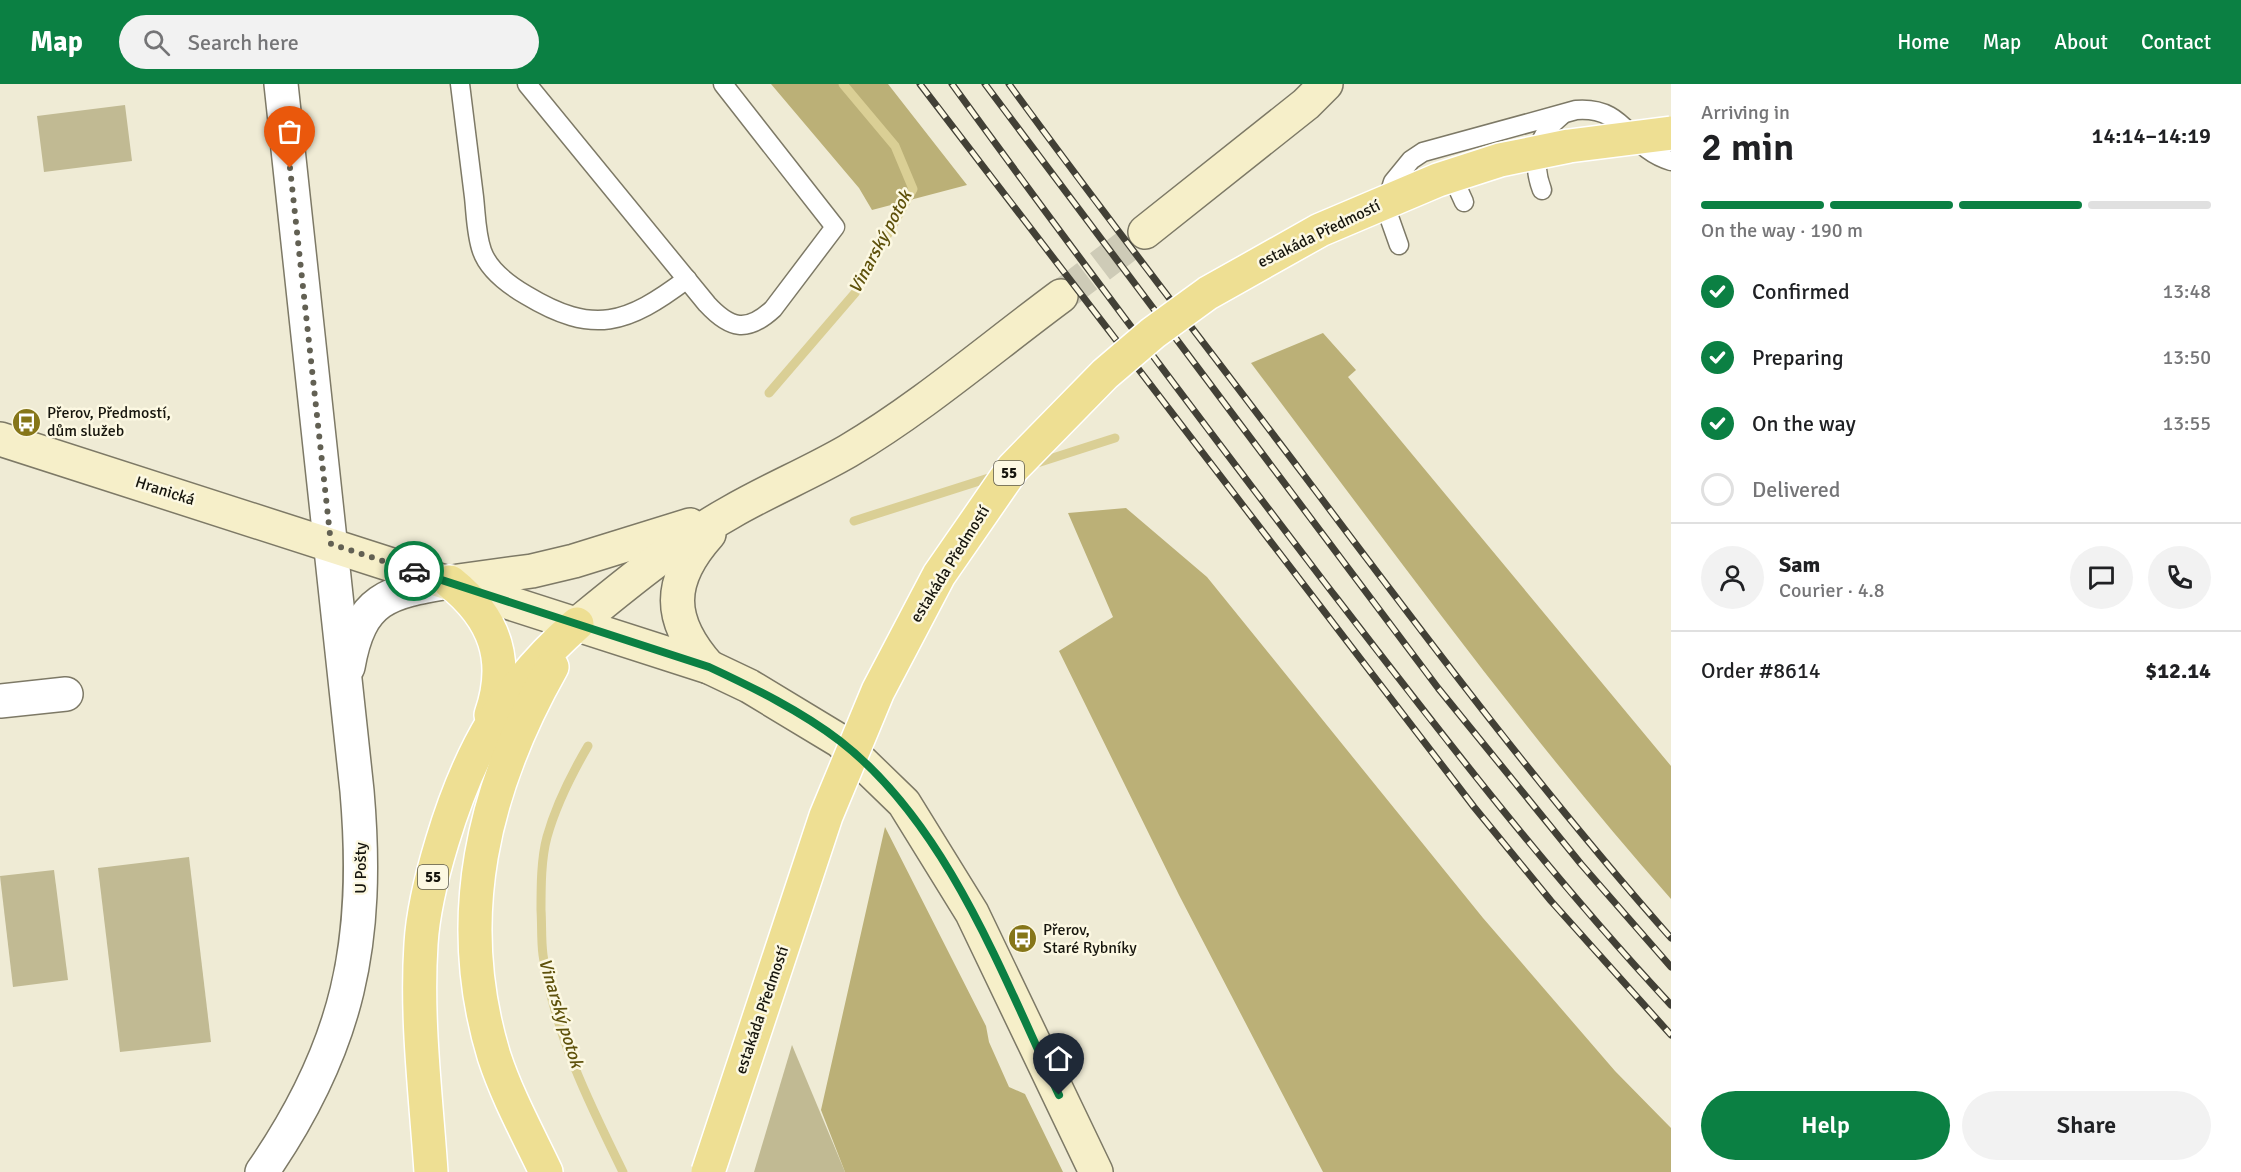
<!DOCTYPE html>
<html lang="en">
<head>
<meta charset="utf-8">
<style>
  body { margin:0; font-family:Signika,sans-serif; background:#f2f2f2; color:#202124; height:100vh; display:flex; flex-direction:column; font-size:22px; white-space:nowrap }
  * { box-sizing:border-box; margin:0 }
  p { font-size:20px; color:#757577 }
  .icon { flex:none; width:33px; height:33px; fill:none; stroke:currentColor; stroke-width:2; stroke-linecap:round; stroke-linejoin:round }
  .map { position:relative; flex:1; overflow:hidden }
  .side { display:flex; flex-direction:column; background:#fff; width:570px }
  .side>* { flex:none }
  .pin { position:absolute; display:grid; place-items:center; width:51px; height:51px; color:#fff; margin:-62px -26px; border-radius:50% 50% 50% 0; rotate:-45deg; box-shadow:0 0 6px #0007 }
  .pin .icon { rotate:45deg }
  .courier { position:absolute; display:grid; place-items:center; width:60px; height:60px; margin:-30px; border:4px solid #0b8043; border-radius:50%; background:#fff; color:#222; box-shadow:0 2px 8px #0007 }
  .headline em { font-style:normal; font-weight:600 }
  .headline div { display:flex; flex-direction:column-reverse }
  .headline { display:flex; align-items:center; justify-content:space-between; height:102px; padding:0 30px }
  h1 { font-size:39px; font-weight:600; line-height:45px }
  .bar { display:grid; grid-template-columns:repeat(4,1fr); gap:9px 6px; align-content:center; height:72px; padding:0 30px }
  .bar i { height:8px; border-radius:4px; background:#e0e0e0 }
  .bar .selected { background:#0b8043 }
  .bar p { grid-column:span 4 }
  .line { display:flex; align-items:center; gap:15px; padding:0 30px; border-top:2px solid #e0e0e0 }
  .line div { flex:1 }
  .round { display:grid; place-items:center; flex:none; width:63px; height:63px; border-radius:32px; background:#f2f2f2 }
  ol { padding:0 30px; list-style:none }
  li { display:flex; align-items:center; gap:18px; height:66px }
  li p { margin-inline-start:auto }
  li .icon { padding:6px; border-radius:50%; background:#0b8043; color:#fff; stroke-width:4 }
  li:last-child { color:#757577 }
  li i { width:33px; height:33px; border:3px solid #e0e0e0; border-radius:50% }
  .action { display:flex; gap:12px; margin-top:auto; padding:12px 30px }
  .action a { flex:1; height:69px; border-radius:36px; background:#0b8043; color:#fff; font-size:24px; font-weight:600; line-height:69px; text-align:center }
  .action a+a { background:#f2f2f2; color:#202124 }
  header { display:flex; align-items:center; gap:36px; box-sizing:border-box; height:84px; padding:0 30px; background:#0b8043; color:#fff }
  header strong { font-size:28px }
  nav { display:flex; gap:33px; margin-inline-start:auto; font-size:21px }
  .search { width:420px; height:54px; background:#f2f2f2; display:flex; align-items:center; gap:15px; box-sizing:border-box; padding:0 21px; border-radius:33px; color:#757577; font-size:22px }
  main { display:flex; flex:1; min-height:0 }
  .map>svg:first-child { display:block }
  .green { fill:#c1ba93 }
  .forest { fill:#bbb077 }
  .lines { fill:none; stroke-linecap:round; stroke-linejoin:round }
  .stream { stroke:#dacf95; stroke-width:9 }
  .secondary-tunnel { stroke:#cecbb7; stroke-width:33; stroke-dasharray:33 16; stroke-linecap:butt }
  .lane-casing { stroke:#7d7966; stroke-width:21 }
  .street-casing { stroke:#7d7966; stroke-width:36 }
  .secondary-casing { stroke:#7d7966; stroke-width:36 }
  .primary-casing { stroke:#fff; stroke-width:36 }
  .lane { stroke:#fff; stroke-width:18 }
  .street { stroke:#fff; stroke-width:33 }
  .secondary { stroke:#f6efc9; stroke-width:33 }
  .primary { stroke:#eedf93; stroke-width:33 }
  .rail-casing { stroke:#424036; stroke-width:7 }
  .rail { stroke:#fcf8e2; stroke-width:4.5; stroke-dasharray:14; stroke-linecap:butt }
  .primary-bridge-casing { stroke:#fff; stroke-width:36; stroke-linecap:butt }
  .primary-bridge { stroke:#eedf93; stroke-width:33 }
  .done { stroke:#626053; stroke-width:6; stroke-dasharray:0 10.8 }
  .route { stroke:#0b8043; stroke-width:8 }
  .labels { text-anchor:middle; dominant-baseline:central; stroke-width:5; stroke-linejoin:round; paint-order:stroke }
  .shield { fill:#fcf8e2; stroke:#5b594d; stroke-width:1.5 }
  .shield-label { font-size:15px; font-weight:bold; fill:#16150d }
  .street-label { font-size:16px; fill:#16150d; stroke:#fcf8e2 }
  .poi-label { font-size:16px; fill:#16150d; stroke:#fcf8e2; text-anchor:start }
  .water-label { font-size:18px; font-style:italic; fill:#5e510a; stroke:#fcf8e2 }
</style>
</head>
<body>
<header>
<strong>Map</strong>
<div class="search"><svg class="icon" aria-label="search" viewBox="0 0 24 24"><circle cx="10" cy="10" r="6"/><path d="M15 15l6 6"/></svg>Search here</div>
<nav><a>Home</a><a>Map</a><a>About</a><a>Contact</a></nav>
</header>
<main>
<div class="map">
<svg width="1671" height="1088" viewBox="0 0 1671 1088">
  <rect width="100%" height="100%" fill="#efebd5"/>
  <!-- green -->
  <g class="green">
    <polygon points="125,21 132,77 44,88 37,32"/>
    <polygon points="189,773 211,958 120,968 98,784"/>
    <polygon points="54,786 68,896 13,903 0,792"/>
    <polygon points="792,961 845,1088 754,1088"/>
  </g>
  <!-- forest -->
  <g class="forest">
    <polygon points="771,0 888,0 967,101 872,126 859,104"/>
    <path d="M1323 249 1356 286 1348 293 1671 682V815C1521 645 1388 460 1251 279Z"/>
    <polygon points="1126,424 1207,493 1483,834 1615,987 1671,1044 1671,1088 1323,1088 1179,811 1059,567 1113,533 1068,429"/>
    <polygon points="885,743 986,942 989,958 1009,1003 1025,1010 1063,1088 845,1088 821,1026"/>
  </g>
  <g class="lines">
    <!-- stream -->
    <g class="stream">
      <polyline points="769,309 855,209 913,105 895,62 843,0"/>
      <polyline points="1034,380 1115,354"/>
      <polyline points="854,437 995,392"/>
      <path d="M588 662C571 691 556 721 547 753 541 775 541 803 541 826 542 840 541 856 543 871 554 948 589 1019 623 1088"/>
    </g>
    <!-- secondary-tunnel -->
    <polyline class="secondary-tunnel" points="1061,212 1145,148"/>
    <defs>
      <g id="lane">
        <path d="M460 0C465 38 469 75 474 113 476 131 476 150 482 167 489 187 509 201 526 211 594 252 627 240 687 195"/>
        <path d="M527 0 707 220C730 245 747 249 773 225L835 143 723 0"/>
        <polyline points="1460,82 1459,107 1464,118"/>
        <path d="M1542 106C1531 77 1537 51 1562 31"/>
        <path d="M1399 161 1388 130V114L1393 98 1411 76 1423 68 1576 26C1627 22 1627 64 1671 77"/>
      </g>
      <g id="street">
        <path d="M348 583C360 514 387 508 450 498"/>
        <polyline points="0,617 66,610"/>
        <path d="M262 1088C349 962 370 858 357 707L281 0"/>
      </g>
      <g id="secondary">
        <polyline points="1145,148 1306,20 1326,0"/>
        <polyline points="0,355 709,583 749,602 840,657 904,719 972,829 1096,1088"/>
        <path d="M709 450C667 497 667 536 709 583"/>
        <polyline points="458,497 532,487 574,477 690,441"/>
        <path d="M577 540C626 500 675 459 731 428 769 406 810 389 848 367 921 324 992 263 1061 212"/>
      </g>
      <g id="primary">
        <path d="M450 498C495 534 510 576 491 631"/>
        <path d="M431 1088C426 1013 416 936 421 860 423 825 432 791 442 758 470 665 505 604 577 540"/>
        <path d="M546 1088C528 1050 507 1012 494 972 452 834 483 705 552 583"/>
      </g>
    </defs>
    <!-- lane casing -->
    <use href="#lane" class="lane-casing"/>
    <!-- street casing -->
    <use href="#street" class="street-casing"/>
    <!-- secondary casing -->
    <use href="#secondary" class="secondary-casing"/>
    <!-- primary casing -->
    <use href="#primary" class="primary-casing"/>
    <!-- lane -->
    <use href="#lane" class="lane"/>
    <!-- street -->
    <use href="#street" class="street"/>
    <!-- secondary -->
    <use href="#secondary" class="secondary"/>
    <!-- primary -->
    <use href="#primary" class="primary"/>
    <defs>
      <g id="rail">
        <polyline points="920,0 1474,723 1551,817 1671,951"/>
        <path d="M952 0C1074 168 1199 334 1325 499 1436 643 1547 788 1671 921"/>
        <polyline points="985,0 1438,604 1581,780 1671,883"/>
        <path d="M1009 0C1105 132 1205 260 1303 390 1422 548 1540 706 1671 854"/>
      </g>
    </defs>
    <!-- rail casing -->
    <use href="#rail" class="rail-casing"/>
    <!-- rail -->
    <use href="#rail" class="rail"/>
    <defs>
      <polyline id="primary-bridge" points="708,1088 826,732 878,607 939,491 1013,384 1105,290 1153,249 1208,209 1320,146 1438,96 1500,76 1569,62 1671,49"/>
    </defs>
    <!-- primary-bridge casing -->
    <use href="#primary-bridge" class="primary-bridge-casing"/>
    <!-- primary-bridge -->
    <use href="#primary-bridge" class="primary-bridge"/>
  </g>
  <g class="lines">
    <!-- done -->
    <polyline class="done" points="290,84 331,460 414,487"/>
    <!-- route -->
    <path class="route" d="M414 487 709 583C754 604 801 627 840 657 948 741 1002 891 1059 1011"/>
  </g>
  <!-- icons -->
  <defs>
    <symbol id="bus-disc" viewBox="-11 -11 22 22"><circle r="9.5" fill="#867619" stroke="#fcf8e2"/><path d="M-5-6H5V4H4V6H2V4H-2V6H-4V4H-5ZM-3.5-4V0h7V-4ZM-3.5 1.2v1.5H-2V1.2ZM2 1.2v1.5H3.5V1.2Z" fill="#fff"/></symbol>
  </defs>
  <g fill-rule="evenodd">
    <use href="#bus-disc" x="10" y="322" width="33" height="33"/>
    <use href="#bus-disc" x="1006" y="838" width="33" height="33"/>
  </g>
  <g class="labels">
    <!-- shield labels -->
    <g class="shield">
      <rect x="994" y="377" width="30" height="24" rx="4.5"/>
      <rect x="418" y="781" width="30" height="24" rx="4.5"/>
    </g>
    <g class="shield-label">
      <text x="1009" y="389">55</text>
      <text x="433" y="793">55</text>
    </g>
    <!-- street labels -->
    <g class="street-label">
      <text transform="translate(1319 150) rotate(-26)">estakáda Předmostí</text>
      <text transform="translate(165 407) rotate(18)">Hranická</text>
      <text transform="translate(950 480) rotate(-58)">estakáda Předmostí</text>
      <text transform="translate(361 784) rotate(-90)">U Pošty</text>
      <text transform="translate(762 926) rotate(-71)">estakáda Předmostí</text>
    </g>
    <!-- poi labels -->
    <g class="poi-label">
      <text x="47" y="329">Přerov, Předmostí,<tspan x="47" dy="18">dům služeb</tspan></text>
      <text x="1043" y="846">Přerov,<tspan x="1043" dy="18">Staré Rybníky</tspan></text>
    </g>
    <!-- water labels -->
    <g class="water-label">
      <text transform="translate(880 158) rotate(-62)">Vinarský potok</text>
      <text transform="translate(561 929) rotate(73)">Vinarský potok</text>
    </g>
  </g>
</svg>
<div class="pin" style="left:290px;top:84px;background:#ea580c"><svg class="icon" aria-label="bag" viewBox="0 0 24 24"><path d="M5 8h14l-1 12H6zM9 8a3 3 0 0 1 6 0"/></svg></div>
<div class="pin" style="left:1059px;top:1011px;background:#1f2937"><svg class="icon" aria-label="home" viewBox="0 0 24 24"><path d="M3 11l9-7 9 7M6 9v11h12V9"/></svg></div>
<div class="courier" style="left:414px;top:487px"><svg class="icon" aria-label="car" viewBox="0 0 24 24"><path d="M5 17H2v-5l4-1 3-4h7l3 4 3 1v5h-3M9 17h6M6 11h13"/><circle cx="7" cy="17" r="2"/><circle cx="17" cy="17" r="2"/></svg></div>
</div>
<section class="side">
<div class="headline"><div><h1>2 min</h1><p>Arriving in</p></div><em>14:14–14:19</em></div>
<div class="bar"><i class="selected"></i><i class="selected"></i><i class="selected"></i><i></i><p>On the way · 190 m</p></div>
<ol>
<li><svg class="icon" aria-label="check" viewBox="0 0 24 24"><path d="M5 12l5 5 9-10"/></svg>Confirmed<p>13:48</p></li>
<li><svg class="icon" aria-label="check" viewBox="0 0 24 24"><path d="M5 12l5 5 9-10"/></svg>Preparing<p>13:50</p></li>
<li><svg class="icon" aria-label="check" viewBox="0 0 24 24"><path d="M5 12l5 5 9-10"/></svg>On the way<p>13:55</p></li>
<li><i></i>Delivered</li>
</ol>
<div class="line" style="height:108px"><a class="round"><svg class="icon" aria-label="person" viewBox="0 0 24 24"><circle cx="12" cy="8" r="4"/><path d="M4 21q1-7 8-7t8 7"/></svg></a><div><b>Sam</b><p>Courier · 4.8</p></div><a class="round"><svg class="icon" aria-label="chat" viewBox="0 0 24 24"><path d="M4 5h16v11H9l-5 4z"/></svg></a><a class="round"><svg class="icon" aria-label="phone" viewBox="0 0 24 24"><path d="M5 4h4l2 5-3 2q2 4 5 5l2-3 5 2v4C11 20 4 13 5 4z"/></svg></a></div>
<div class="line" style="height:78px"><div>Order #8614</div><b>$12.14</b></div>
<div class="action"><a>Help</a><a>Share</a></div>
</section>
</main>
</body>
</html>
